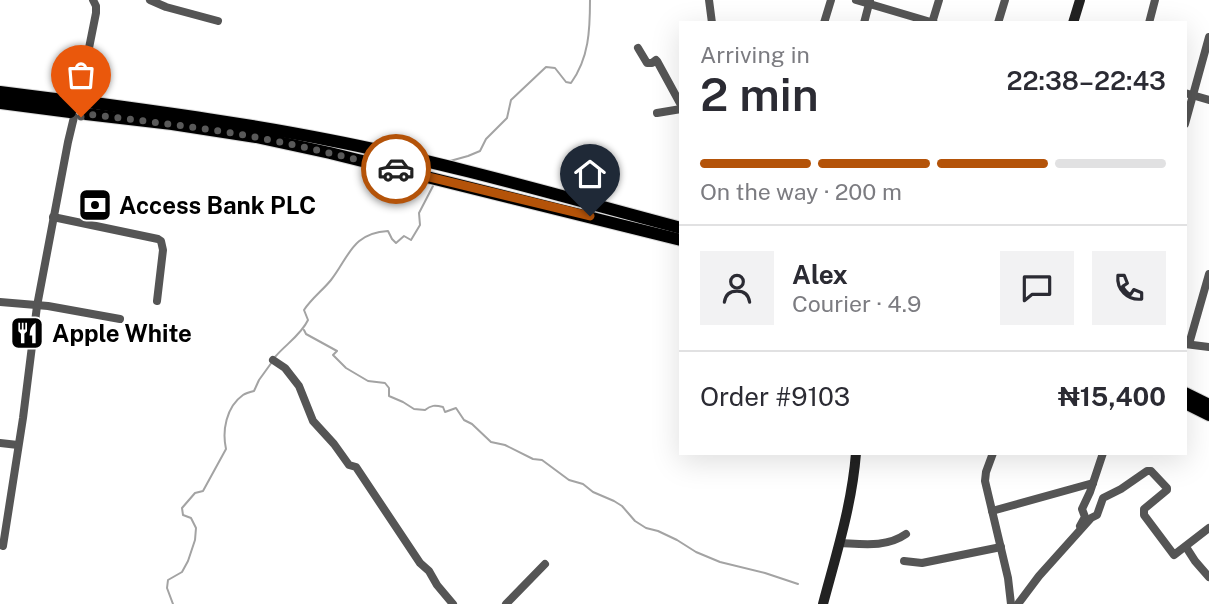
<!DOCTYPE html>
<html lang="en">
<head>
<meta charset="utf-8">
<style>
  body { margin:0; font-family:"Public Sans",sans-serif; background:#f2f2f3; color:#2b2b33; height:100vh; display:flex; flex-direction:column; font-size:26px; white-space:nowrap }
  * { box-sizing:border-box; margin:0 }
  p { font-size:23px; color:#7c7c81 }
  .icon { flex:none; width:38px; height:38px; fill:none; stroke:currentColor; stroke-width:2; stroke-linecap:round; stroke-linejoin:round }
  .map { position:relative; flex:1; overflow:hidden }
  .details { position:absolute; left:679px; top:21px; width:508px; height:434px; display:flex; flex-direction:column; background:#fff; border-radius:0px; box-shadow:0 7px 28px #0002 }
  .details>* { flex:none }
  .pin { position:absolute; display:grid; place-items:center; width:60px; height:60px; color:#fff; margin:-72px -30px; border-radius:50% 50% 50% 0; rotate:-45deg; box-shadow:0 0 7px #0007 }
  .pin .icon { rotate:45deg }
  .courier { position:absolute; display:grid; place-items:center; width:70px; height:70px; margin:-35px; border:5px solid #b45309; border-radius:50%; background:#fff; color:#222; box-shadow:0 2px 9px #0007 }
  .summary em { font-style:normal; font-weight:600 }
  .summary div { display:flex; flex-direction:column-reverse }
  .summary { display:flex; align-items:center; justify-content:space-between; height:119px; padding:0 21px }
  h1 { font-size:46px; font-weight:600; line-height:52px }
  .bar { display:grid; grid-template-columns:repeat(4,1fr); gap:10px 7px; align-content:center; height:84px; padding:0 21px }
  .bar i { height:9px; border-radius:5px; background:#e1e1e2 }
  .bar .on { background:#b45309 }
  .bar p { grid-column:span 4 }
  .line { display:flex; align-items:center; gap:18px; padding:0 21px; border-top:2px solid #e1e1e2 }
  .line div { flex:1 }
  .round { display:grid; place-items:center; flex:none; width:74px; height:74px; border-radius:0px; background:#f2f2f3 }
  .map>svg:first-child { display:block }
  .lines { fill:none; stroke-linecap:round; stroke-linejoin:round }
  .stream { stroke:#a3a3a3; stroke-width:2 }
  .primary-casing { stroke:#dbdbdb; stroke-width:14 }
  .street { stroke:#555; stroke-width:8 }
  .secondary { stroke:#222; stroke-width:10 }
  .primary { stroke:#000; stroke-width:12 }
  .done { stroke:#595959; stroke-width:7; stroke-dasharray:0 12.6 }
  .route { stroke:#b45309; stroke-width:9 }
  .labels { text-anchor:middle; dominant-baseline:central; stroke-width:5; stroke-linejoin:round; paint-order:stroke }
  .poi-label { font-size:24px; font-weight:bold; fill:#000; stroke:#fff; text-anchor:start }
</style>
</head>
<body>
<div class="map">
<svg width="1209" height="604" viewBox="0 0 1209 604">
  <rect width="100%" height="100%" fill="#fff"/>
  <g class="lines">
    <!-- stream -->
    <g class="stream">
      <path d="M450 161 468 156 480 151 486 139 507 118 511 100 546 67 555 68 566 82 571 83C589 58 590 30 590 0"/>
      <path d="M304 330 306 334 337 351 333 355 346 368 368 381 385 383 389 388V396L403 402 414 409 425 410C431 405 435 405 443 407L445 412 456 408 464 420 472 424 491 442 505 445 533 459 542 460 569 480 583 484 593 492 614 501 622 506 635 521 646 528 658 531 677 540 696 552 720 562 765 573 798 584"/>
      <path d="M275 357C286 344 301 335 308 320L304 310C312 298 322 291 331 280 349 257 352 233 388 231L392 239 396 243 404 236 411 240 420 225 419 213 433 186"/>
      <path d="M173 604 167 588 168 580 182 572 188 561 195 540 196 528 191 518 183 515 182 508 195 493 203 491 226 449C222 431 226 407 243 395 246 393 250 392 254 391L259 380 272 362"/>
    </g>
    <defs>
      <g id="primary">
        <polyline points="0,92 71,101"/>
        <path d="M87 102C168 113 249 124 329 140 448 163 564 197 681 228"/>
        <polyline points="0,103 70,112"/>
        <polyline points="86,114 172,124 256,137 330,153 681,240"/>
        <polyline points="1185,393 1209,405"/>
        <polyline points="1185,403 1209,415"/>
      </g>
    </defs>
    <!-- primary casing -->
    <use href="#primary" class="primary-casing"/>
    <!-- street -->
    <g class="street">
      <polyline points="150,0 166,7 218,21"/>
      <polyline points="709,0 712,23"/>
      <polyline points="856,0 934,23"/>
      <polyline points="824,23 831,0"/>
      <polyline points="864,23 870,0"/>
      <polyline points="932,23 939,0"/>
      <polyline points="998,23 1005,0"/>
      <polyline points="1149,23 1155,0"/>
      <polyline points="638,48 647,63 652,63 656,60 657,61 681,105"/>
      <polyline points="1185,93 1209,100"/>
      <polyline points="79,98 96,13 96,6 93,0"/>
      <polyline points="657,113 681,109"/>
      <polyline points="1185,124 1209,37"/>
      <polyline points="53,217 158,239 161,241 163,250 157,301"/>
      <polyline points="0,302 48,306 120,319"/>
      <polyline points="1185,344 1209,347"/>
      <polyline points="1189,344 1209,274"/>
      <polyline points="273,360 285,368 299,386 313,421 334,444 349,465 356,467 420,563 429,571 437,585 453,604"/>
      <polyline points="0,443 18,445"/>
      <polyline points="993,453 986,472 985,481 1008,578 1011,604"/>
      <polyline points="992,511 1093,483"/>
      <polyline points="1080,526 1085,517 1082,509 1090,492 1103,453"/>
      <path d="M840 543C862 544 886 548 906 534"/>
      <polyline points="3,546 23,418 37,306 68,142 74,117"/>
      <polyline points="1186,547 1195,561 1209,577"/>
      <polyline points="904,561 922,563 1001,547"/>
      <polyline points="506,604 545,564"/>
      <polyline points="1018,604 1039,576 1091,518 1097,515 1103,498 1121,489 1147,471 1151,471 1167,488 1167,490 1144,509 1144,515 1174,555 1209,528"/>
    </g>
    <!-- secondary -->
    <g class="secondary">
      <polyline points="1073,23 1080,0"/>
      <path d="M823 604C836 555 852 505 856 453"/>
    </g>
    <!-- primary -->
    <use href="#primary" class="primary"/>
  </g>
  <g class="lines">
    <!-- done -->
    <path class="done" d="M81 117 86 114C143 121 199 127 255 137 303 146 349 158 396 169"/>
    <!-- route -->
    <polyline class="route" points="396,169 590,216"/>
  </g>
  <!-- icons -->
  <defs>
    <symbol id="bank-square" viewBox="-11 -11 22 22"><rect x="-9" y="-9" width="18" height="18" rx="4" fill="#000" stroke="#fff"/><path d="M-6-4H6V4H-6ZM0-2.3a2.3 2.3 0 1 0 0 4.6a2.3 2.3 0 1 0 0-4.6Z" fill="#fff"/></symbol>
    <symbol id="restaurant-square" viewBox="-11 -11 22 22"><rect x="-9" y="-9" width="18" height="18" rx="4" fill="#000" stroke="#fff"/><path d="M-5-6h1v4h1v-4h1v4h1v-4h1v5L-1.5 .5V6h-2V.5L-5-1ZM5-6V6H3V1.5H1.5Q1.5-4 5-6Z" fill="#fff"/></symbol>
  </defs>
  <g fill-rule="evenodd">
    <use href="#bank-square" x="76" y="186" width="38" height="38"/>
    <use href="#restaurant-square" x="8" y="314" width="38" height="38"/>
  </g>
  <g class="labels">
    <!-- poi labels -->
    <g class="poi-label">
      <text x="119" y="205">Access Bank PLC</text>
      <text x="52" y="333">Apple White</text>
    </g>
  </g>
</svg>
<div class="pin" style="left:81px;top:117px;background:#ea580c"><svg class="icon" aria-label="bag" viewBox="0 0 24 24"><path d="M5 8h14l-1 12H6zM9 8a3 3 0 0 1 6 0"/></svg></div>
<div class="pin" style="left:590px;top:216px;background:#1f2937"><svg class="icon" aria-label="home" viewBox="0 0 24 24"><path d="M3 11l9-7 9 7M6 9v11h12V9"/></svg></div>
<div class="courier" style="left:396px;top:169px"><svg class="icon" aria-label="car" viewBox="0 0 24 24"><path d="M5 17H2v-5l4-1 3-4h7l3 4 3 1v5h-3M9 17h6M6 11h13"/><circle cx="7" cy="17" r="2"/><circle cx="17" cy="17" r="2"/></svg></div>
<section class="details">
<div class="summary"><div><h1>2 min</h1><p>Arriving in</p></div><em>22:38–22:43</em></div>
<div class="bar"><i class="on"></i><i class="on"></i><i class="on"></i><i></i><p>On the way · 200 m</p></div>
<div class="line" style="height:126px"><a class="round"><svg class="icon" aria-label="person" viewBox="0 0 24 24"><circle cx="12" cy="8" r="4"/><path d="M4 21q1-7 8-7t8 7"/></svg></a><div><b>Alex</b><p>Courier · 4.9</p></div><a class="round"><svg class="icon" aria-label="chat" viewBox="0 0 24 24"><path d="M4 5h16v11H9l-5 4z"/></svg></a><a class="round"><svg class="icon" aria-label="phone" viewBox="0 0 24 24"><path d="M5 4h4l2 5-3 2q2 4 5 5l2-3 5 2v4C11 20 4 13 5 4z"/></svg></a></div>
<div class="line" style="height:91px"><div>Order #9103</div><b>₦15,400</b></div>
</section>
</div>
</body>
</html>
